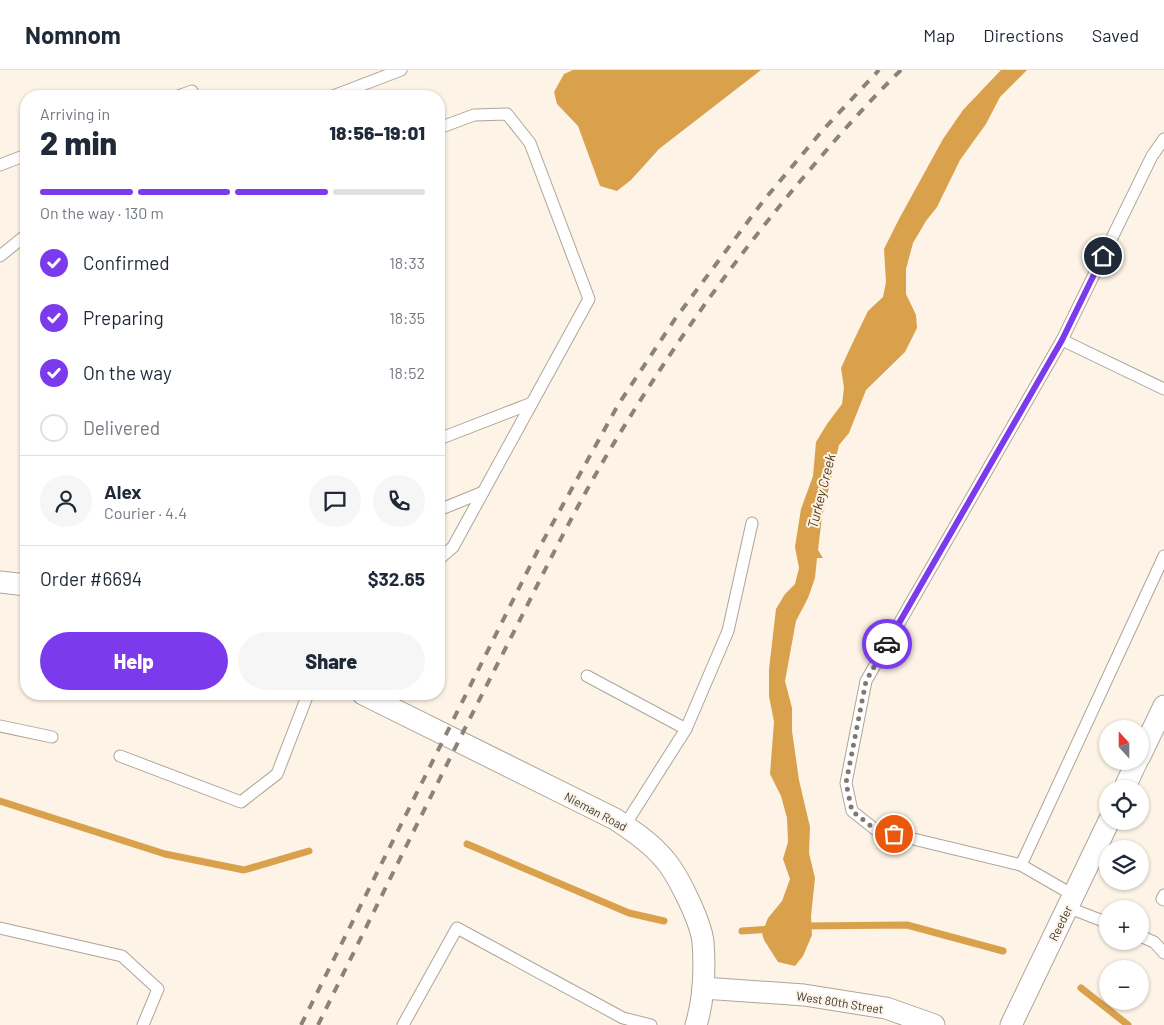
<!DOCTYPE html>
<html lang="en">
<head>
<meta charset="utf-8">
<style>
  body { margin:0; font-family:Barlow,sans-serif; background:#f6f6f7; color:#1f2937; height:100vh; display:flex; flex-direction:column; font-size:19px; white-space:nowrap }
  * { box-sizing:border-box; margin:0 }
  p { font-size:16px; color:#747a83 }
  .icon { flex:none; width:28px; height:28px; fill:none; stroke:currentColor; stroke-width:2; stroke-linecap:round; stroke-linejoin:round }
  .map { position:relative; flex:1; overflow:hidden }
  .sheet { position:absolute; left:20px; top:20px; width:425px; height:610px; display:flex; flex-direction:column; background:#fff; border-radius:20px; box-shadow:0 1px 4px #0004 }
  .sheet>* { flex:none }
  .needle { width:32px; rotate:339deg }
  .tools { position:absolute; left:1099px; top:650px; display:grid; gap:10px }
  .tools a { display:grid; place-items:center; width:50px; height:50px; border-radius:50%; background:#fff; box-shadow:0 1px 4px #0004; font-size:25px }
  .pin { position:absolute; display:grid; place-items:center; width:42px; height:42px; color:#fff; margin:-21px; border:2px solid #fff; border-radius:50%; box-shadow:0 1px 5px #0007 }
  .courier { position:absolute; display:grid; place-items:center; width:50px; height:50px; margin:-25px; border:4px solid #7c3aed; border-radius:50%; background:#fff; color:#222; box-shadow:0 1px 6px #0007 }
  .summary em { font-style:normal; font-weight:800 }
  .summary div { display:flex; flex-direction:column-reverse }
  .summary { display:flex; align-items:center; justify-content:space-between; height:85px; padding:0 20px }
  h1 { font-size:32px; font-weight:800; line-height:38px }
  .bar { display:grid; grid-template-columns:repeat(4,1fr); gap:8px 5px; align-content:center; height:60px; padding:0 20px }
  .bar i { height:6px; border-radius:4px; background:#e0e1e3 }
  .bar .current { background:#7c3aed }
  .bar p { grid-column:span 4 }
  .line { display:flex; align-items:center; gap:12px; padding:0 20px; border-top:1px solid #e0e1e3 }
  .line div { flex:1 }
  .round { display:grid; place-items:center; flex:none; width:52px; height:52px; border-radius:26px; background:#f6f6f7 }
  ol { padding:0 20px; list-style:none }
  li { display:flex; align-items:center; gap:15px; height:55px }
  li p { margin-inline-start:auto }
  li .icon { padding:5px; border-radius:50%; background:#7c3aed; color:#fff; stroke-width:4 }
  li:last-child { color:#747a83 }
  li i { width:28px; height:28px; border:2px solid #e0e1e3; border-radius:50% }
  .action { display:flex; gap:10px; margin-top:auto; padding:10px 20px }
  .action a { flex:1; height:58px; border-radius:30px; background:#7c3aed; color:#fff; font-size:20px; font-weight:800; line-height:58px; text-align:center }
  .action a+a { background:#f6f6f7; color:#1f2937 }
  header { display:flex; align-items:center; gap:30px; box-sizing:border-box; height:70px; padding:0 25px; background:#fff; border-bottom:1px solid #e0e1e3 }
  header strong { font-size:24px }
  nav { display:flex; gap:28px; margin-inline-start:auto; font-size:18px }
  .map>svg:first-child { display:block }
  .water { fill:#daa14d }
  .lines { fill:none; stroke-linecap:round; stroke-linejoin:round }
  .stream { stroke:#daa14d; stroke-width:7 }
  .service-casing { stroke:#aea598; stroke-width:13 }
  .minor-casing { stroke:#aea598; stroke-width:23 }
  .service { stroke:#fff; stroke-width:11 }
  .minor { stroke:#fff; stroke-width:21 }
  .rail { stroke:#8a837b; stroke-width:4; stroke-dasharray:9 9; stroke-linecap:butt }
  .done { stroke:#807972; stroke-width:5; stroke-dasharray:0 9 }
  .route { stroke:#7c3aed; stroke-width:6 }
  .labels { text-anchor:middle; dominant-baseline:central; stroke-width:4; stroke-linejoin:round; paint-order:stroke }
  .street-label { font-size:12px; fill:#3c3833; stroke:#fdf3e6 }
  .water-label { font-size:14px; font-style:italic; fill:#553d1a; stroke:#fdf3e6 }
</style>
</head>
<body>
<header>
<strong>Nomnom</strong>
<nav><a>Map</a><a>Directions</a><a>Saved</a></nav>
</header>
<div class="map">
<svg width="1164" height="955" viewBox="0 0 1164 955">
  <rect width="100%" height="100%" fill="#fdf3e6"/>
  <!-- water -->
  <g class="water">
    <polygon points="573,0 761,0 659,79 631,110 617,121 600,116 578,56 557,34 554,22 564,4"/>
    <polygon points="1001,0 1027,0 1000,27 986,54 960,90 937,137 926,151 913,173 906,199 906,224 916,245 917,258 905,282 866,320 849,363 839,375 822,447 818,480 823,488 817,488 815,508 808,528 796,551 785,611 792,638 792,661 799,710 810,757 809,783 815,808 811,846 812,865 803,886 795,896 778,892 764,870 762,863 768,848 782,831 790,809 783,789 788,772 787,748 781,726 770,704 774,652 769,626 769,599 776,539 785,524 795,514 799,498 795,477 801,439 813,406 816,372 827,354 842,334 844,318 841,298 853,272 868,241 883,227 886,212 884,179 899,149 943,69 963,40"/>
  </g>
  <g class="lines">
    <!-- stream -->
    <g class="stream">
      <polyline points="0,731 165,784 244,800 309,781"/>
      <polyline points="467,774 629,843 664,851"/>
      <polyline points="804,856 907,855 1003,881"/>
      <polyline points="742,861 773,859"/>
      <polyline points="1081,918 1128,955"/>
    </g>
    <defs>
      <g id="service">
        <polyline points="178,26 192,21 194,26"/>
        <polyline points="333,26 401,0"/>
        <polyline points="439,58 474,45 507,44 530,73 589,229 453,477 439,489"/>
        <polyline points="0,95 26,85"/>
        <polyline points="0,186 26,165"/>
        <polyline points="1062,270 1164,319"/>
        <polyline points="439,369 532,333"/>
        <polyline points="439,440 483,422"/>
        <polyline points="587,606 686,659"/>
        <polyline points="0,656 52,667"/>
        <polyline points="120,686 241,732 277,704 308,624"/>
        <polyline points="625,755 686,659 728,561 752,453"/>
        <polyline points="1021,795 1164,486"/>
        <polyline points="1073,825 1021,795 876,760 852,741 846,713 866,611 1062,270 1152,86 1164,69"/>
        <polyline points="1164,825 1162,829 1164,830"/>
        <polyline points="1067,837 1108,853"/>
        <polyline points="0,858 122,886 158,919 143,955"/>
        <polyline points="1140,866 1154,872 1164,883"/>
        <polyline points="403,955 457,858 623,948 651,955"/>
      </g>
      <g id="minor">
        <polyline points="0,512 26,515"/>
        <path d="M363 624 615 749C633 761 651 773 665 790 678 805 701 852 703 872 705 899 704 929 696 955"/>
        <polyline points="1140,686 1164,636"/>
        <polyline points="1124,719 1137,691"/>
        <polyline points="703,918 804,925 886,938 934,955"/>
        <polyline points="1011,955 1109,751"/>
      </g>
    </defs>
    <!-- service casing -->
    <use href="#service" class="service-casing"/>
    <!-- minor casing -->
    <use href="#minor" class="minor-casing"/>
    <!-- service -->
    <use href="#service" class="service"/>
    <!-- minor -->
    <use href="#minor" class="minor"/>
    <!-- rail -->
    <g class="rail">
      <polyline points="301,955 538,480 618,335 675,249 764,130 822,61 879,0"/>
      <path d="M318 955C378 833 438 711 499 591 533 525 564 459 601 395 660 294 727 198 802 109 834 71 866 34 901 0"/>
    </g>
  </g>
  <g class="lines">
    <!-- done -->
    <polyline class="done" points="887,574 866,611 846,713 852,741 876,760 894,764"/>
    <!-- route -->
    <polyline class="route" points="887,574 1062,270 1103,186"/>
  </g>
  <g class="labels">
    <!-- street labels -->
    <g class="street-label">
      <text transform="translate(596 741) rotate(28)">Nieman Road</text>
      <text transform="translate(1060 853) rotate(-64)">Reeder</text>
      <text transform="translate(840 932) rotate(9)">West 80th Street</text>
    </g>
    <!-- water labels -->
    <g class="water-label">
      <text transform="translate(821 421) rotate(-76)">Turkey Creek</text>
    </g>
  </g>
</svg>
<div class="tools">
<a><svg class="needle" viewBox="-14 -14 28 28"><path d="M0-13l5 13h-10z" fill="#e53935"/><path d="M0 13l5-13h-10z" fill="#747a83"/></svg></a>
<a><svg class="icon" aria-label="locate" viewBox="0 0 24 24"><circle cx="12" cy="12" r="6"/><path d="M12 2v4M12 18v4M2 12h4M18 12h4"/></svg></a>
<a><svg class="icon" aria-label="layers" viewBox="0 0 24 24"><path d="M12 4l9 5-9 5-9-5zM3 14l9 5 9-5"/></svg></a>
<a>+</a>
<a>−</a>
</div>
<div class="pin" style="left:894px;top:764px;background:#ea580c"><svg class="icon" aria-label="bag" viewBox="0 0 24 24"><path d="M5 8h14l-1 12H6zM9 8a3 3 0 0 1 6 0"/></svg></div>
<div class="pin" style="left:1103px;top:186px;background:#1f2937"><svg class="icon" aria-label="home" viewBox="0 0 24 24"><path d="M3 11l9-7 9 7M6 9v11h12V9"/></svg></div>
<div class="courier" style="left:887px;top:574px"><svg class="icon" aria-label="car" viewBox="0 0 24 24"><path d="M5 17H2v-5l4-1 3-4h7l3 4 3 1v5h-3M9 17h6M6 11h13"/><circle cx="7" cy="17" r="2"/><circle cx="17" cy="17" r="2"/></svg></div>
<section class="sheet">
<div class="summary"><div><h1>2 min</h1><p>Arriving in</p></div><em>18:56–19:01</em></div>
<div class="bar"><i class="current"></i><i class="current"></i><i class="current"></i><i></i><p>On the way · 130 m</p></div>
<ol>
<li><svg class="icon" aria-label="check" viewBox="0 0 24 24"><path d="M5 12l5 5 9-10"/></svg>Confirmed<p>18:33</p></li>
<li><svg class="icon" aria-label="check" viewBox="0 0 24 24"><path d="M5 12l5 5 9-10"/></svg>Preparing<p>18:35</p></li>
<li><svg class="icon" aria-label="check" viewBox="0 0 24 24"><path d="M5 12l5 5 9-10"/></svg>On the way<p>18:52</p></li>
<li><i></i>Delivered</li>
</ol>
<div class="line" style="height:90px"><a class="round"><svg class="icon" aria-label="person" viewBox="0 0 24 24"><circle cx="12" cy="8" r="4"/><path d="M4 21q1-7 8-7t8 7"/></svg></a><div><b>Alex</b><p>Courier · 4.4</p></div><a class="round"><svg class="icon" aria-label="chat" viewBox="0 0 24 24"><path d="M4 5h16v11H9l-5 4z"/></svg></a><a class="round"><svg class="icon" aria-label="phone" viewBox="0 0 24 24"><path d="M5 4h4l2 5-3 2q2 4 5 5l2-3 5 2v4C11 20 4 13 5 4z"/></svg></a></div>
<div class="line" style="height:65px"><div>Order #6694</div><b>$32.65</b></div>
<div class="action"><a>Help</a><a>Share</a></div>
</section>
</div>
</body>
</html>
